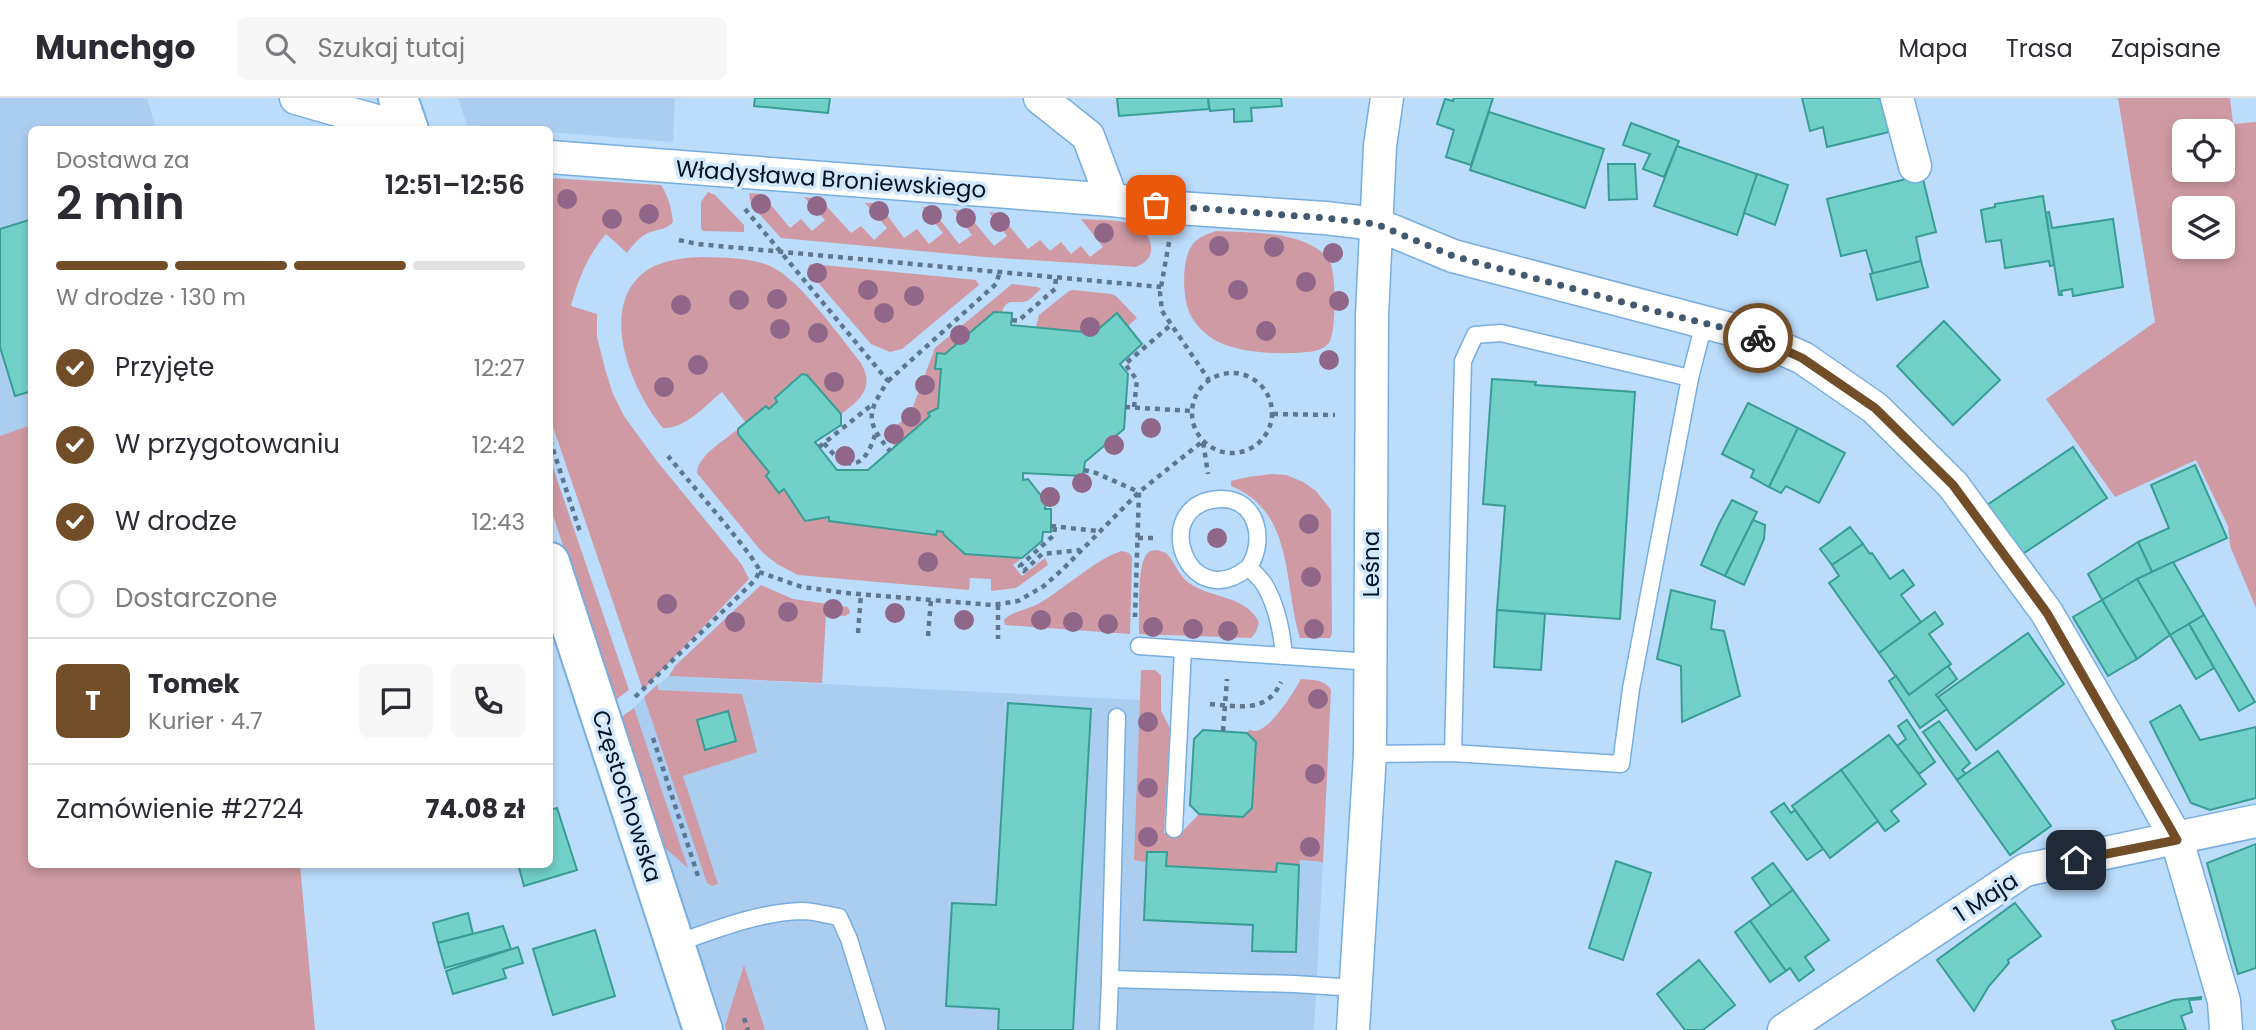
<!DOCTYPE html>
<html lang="pl">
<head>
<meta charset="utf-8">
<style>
  body { margin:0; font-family:Poppins,sans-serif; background:#f7f7f7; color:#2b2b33; height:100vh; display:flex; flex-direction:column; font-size:26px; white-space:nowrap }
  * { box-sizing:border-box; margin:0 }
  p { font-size:23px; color:#7c7c81 }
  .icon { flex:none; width:38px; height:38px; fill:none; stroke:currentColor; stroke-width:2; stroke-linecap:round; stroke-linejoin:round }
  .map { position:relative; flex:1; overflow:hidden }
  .drawer { position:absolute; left:28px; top:28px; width:525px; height:742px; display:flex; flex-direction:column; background:#fff; border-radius:10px; box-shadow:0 4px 10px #0003 }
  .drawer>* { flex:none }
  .fabs { position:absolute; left:2172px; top:21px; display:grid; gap:14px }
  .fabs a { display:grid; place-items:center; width:63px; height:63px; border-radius:10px; background:#fff; box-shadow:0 4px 10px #0003; font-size:35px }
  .pin { position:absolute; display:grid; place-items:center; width:60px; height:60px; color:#fff; margin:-30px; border-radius:14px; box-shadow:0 4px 10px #0006 }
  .courier { position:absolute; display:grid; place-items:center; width:70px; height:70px; margin:-35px; border:5px solid #714e27; border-radius:50%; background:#fff; color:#222; box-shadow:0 2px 9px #0007 }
  .overview em { font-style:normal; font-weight:600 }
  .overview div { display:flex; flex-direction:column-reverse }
  .overview { display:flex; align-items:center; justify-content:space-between; height:119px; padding:0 28px }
  h1 { font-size:46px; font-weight:600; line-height:52px }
  .bar { display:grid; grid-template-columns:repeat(4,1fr); gap:10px 7px; align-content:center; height:84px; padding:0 28px }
  .bar i { height:9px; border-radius:5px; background:#e1e1e2 }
  .bar .current { background:#714e27 }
  .bar p { grid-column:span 4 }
  .line { display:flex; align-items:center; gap:18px; padding:0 28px; border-top:2px solid #e1e1e2 }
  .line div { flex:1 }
  .round { display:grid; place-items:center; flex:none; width:74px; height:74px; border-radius:10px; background:#f7f7f7 }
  ol { padding:0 28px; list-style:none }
  li { display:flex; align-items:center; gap:21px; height:77px }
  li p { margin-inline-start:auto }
  li .icon { padding:7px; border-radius:50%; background:#714e27; color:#fff; stroke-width:4 }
  li:last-child { color:#7c7c81 }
  li i { width:38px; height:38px; border:4px solid #e1e1e2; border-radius:50% }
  header { display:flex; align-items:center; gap:42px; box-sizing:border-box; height:98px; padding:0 35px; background:#fff; border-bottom:2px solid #e1e1e2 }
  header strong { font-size:33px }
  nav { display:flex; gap:38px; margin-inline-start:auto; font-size:24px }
  .search { width:490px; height:63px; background:#f7f7f7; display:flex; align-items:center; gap:18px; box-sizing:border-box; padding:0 24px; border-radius:10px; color:#7c7c81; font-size:26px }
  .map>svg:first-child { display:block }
  .built { fill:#abcdf0 }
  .green { fill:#cf9aa3; fill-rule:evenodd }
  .building { fill:#71d1c8; stroke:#389d95; stroke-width:2 }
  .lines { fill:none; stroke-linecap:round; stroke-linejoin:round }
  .service-casing { stroke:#77addf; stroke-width:19 }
  .minor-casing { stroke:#77addf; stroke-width:35 }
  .tertiary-casing { stroke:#77addf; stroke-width:42 }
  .path { stroke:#5e7790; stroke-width:4.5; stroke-dasharray:5 5; stroke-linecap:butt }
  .service { stroke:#fff; stroke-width:16 }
  .minor { stroke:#fff; stroke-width:32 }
  .tertiary { stroke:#fff; stroke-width:38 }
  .tree { fill:#906689 }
  .done { stroke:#425970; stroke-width:7; stroke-dasharray:0 12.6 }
  .route { stroke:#714e27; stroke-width:9 }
  .labels { text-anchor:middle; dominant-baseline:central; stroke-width:7; stroke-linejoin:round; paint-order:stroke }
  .street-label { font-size:23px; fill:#011325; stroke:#d2e8fd }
</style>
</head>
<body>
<header>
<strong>Munchgo</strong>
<div class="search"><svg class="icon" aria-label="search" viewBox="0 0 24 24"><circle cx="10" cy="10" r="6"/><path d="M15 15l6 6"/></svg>Szukaj tutaj</div>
<nav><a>Mapa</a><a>Trasa</a><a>Zapisane</a></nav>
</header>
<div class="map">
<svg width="2256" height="932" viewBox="0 0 2256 932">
  <rect width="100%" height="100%" fill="#bbdcfb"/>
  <!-- built -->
  <g class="built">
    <polygon points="0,0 147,0 156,31 32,32 31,327 0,338"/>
    <polygon points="458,0 675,0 673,44 550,34 550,32 467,27"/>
    <polygon points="669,578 1140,602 1134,762 1147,753 1167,754 1167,768 1276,774 1277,765 1298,767 1300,762 1323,764 1314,932 726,932 620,620 634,610 644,599"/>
  </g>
  <!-- green -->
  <g class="green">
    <path d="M2118 0H2230L2233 26 2256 24V510L2230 448 2228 428 2196 362 2115 399 2046 301 2155 224ZM2184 33H2222V72H2184ZM2184 110H2222V149H2184Z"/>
    <path d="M550 80 661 87C669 99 671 110 673 124 667 132 657 131 648 135 639 139 633 147 627 155L606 136C588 157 578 181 571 208L597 216V239L605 271 613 296 624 318 656 362 742 467 749 481 643 592 550 320Z"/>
    <polygon points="708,94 715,97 744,127 744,134 703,133 701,131 701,104"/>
    <path d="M749 95 762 96 790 130 801 121 812 133 825 122 804 99 820 101 851 135 861 128 874 142 887 130 865 105H878L904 140 917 131 929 146 943 135 922 109H930L959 146 972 137 953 111 965 113 994 148 1007 138 989 114 999 115 1028 151 1040 142 1050 153 1061 144 1071 156 1081 148 1090 159 1103 149 1081 121C1104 123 1149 118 1151 149 1152 160 1145 165 1136 169L985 159 781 140 751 107Z"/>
    <path d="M1216 133C1250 135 1303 132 1328 160 1337 170 1336 231 1330 243 1326 251 1314 254 1306 254 1280 257 1235 255 1213 241 1204 235 1196 227 1191 218 1182 202 1181 160 1193 146 1198 139 1208 136 1216 133Z"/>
    <path d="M702 159C725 160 751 159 772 169 800 182 840 239 861 265 875 290 860 302 841 316L808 277 801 276 775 299 777 304 769 311 766 309 746 325 722 294C707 306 684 332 663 330 634 296 601 220 637 181 653 163 679 160 702 159Z"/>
    <polygon points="813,166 976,182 979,187 902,251 890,254 871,246 808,173 809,167"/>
    <path d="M1012 186 1038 189 1041 191C1037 194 1031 201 1027 203 1016 207 1007 198 1002 214H994L945 256 937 255 935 270 941 271 938 310 929 315 930 318 895 349 885 336 906 320 913 309 935 250Z"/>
    <polygon points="1073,192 1112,196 1117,199 1137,220 1128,228 1117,216 1094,235 1036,229 1039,217 1069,193"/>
    <polygon points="31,327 32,766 300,767 315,932 0,932 0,338"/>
    <path d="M738 331V336L769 374 766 378 779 395 784 391 805 423 829 419V422L936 436 937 433 943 434 944 437 965 456 1022 460 1013 467 1022 478 1045 460 1048 467 1016 490 991 493V481L970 480 969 492 798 477 777 466 762 454 697 375C697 358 725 342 738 331Z"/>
    <polygon points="550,361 629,592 614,603 550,408"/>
    <path d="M1272 376 1286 377 1303 384 1316 393 1331 412 1332 536 1330 540H1300C1283 486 1295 414 1231 388V383L1248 379Z"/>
    <path d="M1157 452 1166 455C1175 464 1178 477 1189 485 1212 501 1245 497 1259 524L1256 534 1251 540 1139 536C1140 519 1136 468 1147 456 1150 452 1153 453 1157 452Z"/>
    <path d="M1122 453 1129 455 1132 459 1130 536 1005 527 1004 522C1011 514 1028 511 1038 506 1063 492 1097 460 1122 453Z"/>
    <polygon points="761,487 793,501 848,509 850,515 845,518 826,517 822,585 669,578 675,568"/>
    <path d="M1141 572H1155L1161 577V613L1170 630 1164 735 1179 737 1199 716 1243 718 1252 710 1256 644 1247 635 1249 632C1255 633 1256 634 1261 631 1274 625 1294 594 1301 581 1311 582 1325 581 1331 592L1323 764 1300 762 1299 767 1278 765 1276 774 1166 768V754L1147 753 1146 764 1134 762Z"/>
    <polygon points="658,586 658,592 742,596 757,654 683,678 718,786 712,788 707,785 644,599"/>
    <polygon points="634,610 688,770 665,750 620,620"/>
    <polygon points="744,867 765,932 726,932 725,928"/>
  </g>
  <!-- building -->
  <g class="building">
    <polygon points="755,0 830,0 828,15 754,8"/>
    <polygon points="1117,0 1208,0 1209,11 1119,18"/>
    <polygon points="1208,0 1281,0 1282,8 1251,10 1252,23 1234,24 1234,11 1210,13"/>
    <polygon points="1454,0 1493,0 1471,67 1446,59 1454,32 1437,26 1445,1 1453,3"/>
    <polygon points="1802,0 1880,0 1889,34 1827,49 1823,29 1810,33"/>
    <polygon points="1489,14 1604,51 1585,110 1470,72"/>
    <polygon points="1631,25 1679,43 1664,79 1643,71 1650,56 1623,47"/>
    <polygon points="1677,48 1757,76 1737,137 1654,108"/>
    <polygon points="1608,66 1635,66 1637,101 1609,102"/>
    <polygon points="1757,76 1788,87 1775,127 1744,115"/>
    <polygon points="1922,77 1936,134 1916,139 1921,163 1873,176 1866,152 1841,158 1827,101"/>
    <polygon points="2043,98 2054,167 2050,168 2049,163 2005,170 2001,142 1986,144 1981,112 1995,109 1995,106"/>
    <polygon points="2049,114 2052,130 2113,121 2123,189 2073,198 2072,191 2061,193 2062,197 2059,197 2046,115"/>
    <polygon points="32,121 32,293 15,298 0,249 0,131"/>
    <polygon points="1921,163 1928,189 1877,202 1870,176"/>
    <polygon points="994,214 1012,215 1011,227 1094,235 1117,215 1142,246 1120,266 1128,276 1124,331 1085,364 1083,378 1023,375 1023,382 1028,381 1046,404 1045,411 1051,411 1051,434 1043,434 1042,443 1022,460 965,456 944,437 943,434 937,433 936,437 829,423 829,419 805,423 784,391 779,395 766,378 769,374 738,336 738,331 766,308 769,311 777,304 775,300 802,276 807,277 841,316 841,327 815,344 837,372 868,372 930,318 928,315 938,310 941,271 935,271 937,255 945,256"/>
    <polygon points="1944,223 2000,282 1953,327 1897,268"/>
    <polygon points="1492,281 1536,284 1535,287 1635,294 1620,521 1497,512 1505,408 1483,406"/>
    <polygon points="1748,305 1798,330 1769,389 1751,379 1754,372 1722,356"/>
    <polygon points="1798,330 1845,355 1819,405 1786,388 1781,395 1769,389"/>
    <polygon points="2073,349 2107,400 2021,457 1987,407"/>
    <polygon points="2195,367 2227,440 2152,474 2138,444 2169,430 2151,387"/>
    <polygon points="1732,402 1757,414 1725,478 1701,467 1719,426"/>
    <polygon points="1753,422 1765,427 1764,441 1744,487 1725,478"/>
    <polygon points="1850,429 1863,446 1832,467 1820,451"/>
    <polygon points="2138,444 2152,474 2102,502 2088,476"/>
    <polygon points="1863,446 1870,456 1872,455 1890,481 1903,472 1914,487 1901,497 1921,524 1879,555 1829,485 1839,478 1832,467"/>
    <polygon points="2173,464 2204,517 2170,537 2137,481"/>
    <polygon points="2137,481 2170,537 2137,561 2102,502"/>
    <polygon points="1671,492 1715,503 1711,531 1724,533 1740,598 1682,624 1681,568 1657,561"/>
    <polygon points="2102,502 2137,561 2108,578 2073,519"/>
    <polygon points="1497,512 1545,516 1541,572 1494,569"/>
    <polygon points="1935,514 1943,526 1929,536 1951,566 1909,597 1879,555"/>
    <polygon points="2204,517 2255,604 2239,613 2189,526"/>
    <polygon points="2189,526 2214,570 2196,581 2170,537"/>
    <polygon points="2028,535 2064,586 1976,652 1938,599"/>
    <polygon points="1948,568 1957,581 1936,597 1947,611 1920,630 1889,583 1896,578 1909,597"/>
    <polygon points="1008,605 1091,611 1073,932 998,932 999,911 946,908 952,805 996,807"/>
    <polygon points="2180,607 2200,642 2256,629 2256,700 2210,712 2191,705 2150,624"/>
    <polygon points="728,613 736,643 705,652 697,622"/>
    <polygon points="1907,622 1935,664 1919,676 1897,648 1906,641 1898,628"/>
    <polygon points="1939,623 1970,665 1962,672 1966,676 1957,682 1923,634"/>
    <polygon points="1203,632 1247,635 1256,644 1252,710 1243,719 1199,716 1190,707 1194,641"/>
    <polygon points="1889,637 1926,686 1891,713 1899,723 1885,733 1841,672"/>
    <polygon points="1998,653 2051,728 2010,757 1957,682"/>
    <polygon points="1841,672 1878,723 1830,760 1792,708"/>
    <polygon points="1784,705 1791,715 1795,712 1823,751 1807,762 1771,714"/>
    <polygon points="557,710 577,772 524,788 518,766 550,766 550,712"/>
    <polygon points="2256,746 2256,870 2238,876 2207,765"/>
    <polygon points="1147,754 1167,754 1166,768 1276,774 1277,765 1299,767 1296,854 1252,853 1253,827 1144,822"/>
    <polygon points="1616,763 1651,775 1623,862 1589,850"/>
    <polygon points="1773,765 1793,792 1771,808 1752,780"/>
    <polygon points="1793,792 1829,842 1805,859 1814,872 1799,883 1790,870 1786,873 1750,823"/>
    <polygon points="2015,805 2041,838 2008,862 2009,865 1989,888 1974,913 1937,862"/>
    <polygon points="468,815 473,836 438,845 433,825"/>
    <polygon points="1750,823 1786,873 1770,884 1735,834"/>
    <polygon points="503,828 511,851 445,870 438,845"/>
    <polygon points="595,832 615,898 553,917 533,851"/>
    <polygon points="518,849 523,865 503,871 506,880 453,896 446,873"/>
    <polygon points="1699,862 1735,907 1703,932 1685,932 1657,896"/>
    <polygon points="2201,899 2201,901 2189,902 2192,914 2181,918 2186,932 2116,932 2112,923 2174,902"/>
  </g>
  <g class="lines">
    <defs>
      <g id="service">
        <polyline points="1690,280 1704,225"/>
        <path d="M1249 469C1187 520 1147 405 1220 401 1258 400 1266 443 1249 469 1254 475 1260 480 1264 486 1277 507 1282 535 1284 558"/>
        <polyline points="1139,548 1371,564"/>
        <polyline points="1117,619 1110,881 1294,886 1356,890"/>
        <polyline points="1370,656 1453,655 1463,263 1475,237 1501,235 1690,280 1631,591 1621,666 1453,655"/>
        <polyline points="1174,731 1183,552"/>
        <path d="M675 846C714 832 759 814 802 813 814 813 827 817 839 819L849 841 877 932"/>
        <polyline points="1108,932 1110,881"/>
      </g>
      <g id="minor">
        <polyline points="296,0 380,24 394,32"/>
        <polyline points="1040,0 1088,38 1112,102"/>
        <polyline points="1897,0 1915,68"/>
        <polyline points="550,59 1112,102 1178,110 1325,120 1376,126 1453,158 1749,236 1803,260 1875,310 1953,387 2047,515 2129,656 2177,742 2224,903 2226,932"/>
        <polyline points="1353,932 1370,656 1372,218 1380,48 1387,0"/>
        <polyline points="1784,932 2025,772 2256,723"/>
      </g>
      <g id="tertiary">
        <polyline points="398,0 409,32"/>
        <polyline points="550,464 703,932"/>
      </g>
    </defs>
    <!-- service casing -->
    <use href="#service" class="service-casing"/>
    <!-- minor casing -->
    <use href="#minor" class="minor-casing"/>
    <!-- tertiary casing -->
    <use href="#tertiary" class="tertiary-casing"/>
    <!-- path -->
    <g class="path">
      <path d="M745 111 888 283C867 315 865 323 890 353"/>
      <polyline points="679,142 697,146 1161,189"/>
      <polyline points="1169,144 1160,195 1162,213 1209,282"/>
      <polyline points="1012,222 1018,223 1055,191 1056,179"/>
      <circle cx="1232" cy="315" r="40"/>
      <polyline points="888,283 996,186 1000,173"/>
      <polyline points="1125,309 1192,313"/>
      <polyline points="1134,309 1137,282 1125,266 1172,226"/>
      <polyline points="1273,316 1335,317"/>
      <polyline points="550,342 581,437"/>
      <path d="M824 345C847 375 864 372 875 337"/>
      <polyline points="819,349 873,306"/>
      <polyline points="1084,372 1096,375 1139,394 1135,519"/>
      <polyline points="1051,428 1098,433"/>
      <polyline points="1055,429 1054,437 1020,468 1024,473 1042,456 1080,452"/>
      <polyline points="1138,440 1155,440"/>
      <polyline points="759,474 802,489 846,495 992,507 1018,503 1044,488 1063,471 1139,394 1203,343 1208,376"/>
      <polyline points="998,507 998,541"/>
      <polyline points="858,535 861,496"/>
      <polyline points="928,538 931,502"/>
      <path d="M635 599 755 482C757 479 759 475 759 472 758 462 680 373 668 358"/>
      <path d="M1210 606C1238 608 1267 616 1281 584"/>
      <polyline points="1223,633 1227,581"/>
      <polyline points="653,640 698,778"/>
      <polyline points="744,920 748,932"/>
    </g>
    <!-- service -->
    <use href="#service" class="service"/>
    <!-- minor -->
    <use href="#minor" class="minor"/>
    <!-- tertiary -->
    <use href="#tertiary" class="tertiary"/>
  </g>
  <!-- trees -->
  <g class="tree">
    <circle cx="567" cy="101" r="10"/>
    <circle cx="761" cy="106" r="10"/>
    <circle cx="817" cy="108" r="10"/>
    <circle cx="879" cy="113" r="10"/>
    <circle cx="649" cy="116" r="10"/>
    <circle cx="932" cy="117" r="10"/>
    <circle cx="966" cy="120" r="10"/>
    <circle cx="612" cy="121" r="10"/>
    <circle cx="1000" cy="124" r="10"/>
    <circle cx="1104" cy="135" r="10"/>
    <circle cx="1219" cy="148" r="10"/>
    <circle cx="1274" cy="149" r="10"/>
    <circle cx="1333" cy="155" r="10"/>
    <circle cx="817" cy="175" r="10"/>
    <circle cx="1306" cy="184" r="10"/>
    <circle cx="868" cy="192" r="10"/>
    <circle cx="1238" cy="192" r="10"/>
    <circle cx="914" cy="198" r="10"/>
    <circle cx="777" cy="201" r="10"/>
    <circle cx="739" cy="202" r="10"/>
    <circle cx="1339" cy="203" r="10"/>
    <circle cx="681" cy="207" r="10"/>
    <circle cx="884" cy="215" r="10"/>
    <circle cx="1090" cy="229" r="10"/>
    <circle cx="780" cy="231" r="10"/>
    <circle cx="1266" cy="233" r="10"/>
    <circle cx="818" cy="235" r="10"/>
    <circle cx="960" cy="237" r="10"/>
    <circle cx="1329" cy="262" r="10"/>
    <circle cx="698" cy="267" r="10"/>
    <circle cx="834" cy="284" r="10"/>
    <circle cx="925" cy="287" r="10"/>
    <circle cx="664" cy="289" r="10"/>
    <circle cx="911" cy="319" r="10"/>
    <circle cx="1151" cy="330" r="10"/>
    <circle cx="894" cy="336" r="10"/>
    <circle cx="1114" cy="347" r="10"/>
    <circle cx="845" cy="358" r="10"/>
    <circle cx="1082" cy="385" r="10"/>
    <circle cx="1050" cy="399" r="10"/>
    <circle cx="1309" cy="426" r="10"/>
    <circle cx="1217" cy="440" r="10"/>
    <circle cx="928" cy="464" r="10"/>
    <circle cx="1311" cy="479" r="10"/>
    <circle cx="667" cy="506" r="10"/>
    <circle cx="833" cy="511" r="10"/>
    <circle cx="788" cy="514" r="10"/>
    <circle cx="895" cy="515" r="10"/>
    <circle cx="964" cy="522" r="10"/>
    <circle cx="1041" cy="522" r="10"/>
    <circle cx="735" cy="524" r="10"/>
    <circle cx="1073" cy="524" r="10"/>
    <circle cx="1108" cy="526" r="10"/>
    <circle cx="1153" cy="529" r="10"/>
    <circle cx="1193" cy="531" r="10"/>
    <circle cx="1314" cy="531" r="10"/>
    <circle cx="1228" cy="533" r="10"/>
    <circle cx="1318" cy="601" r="10"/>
    <circle cx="1148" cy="624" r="10"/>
    <circle cx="1315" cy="676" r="10"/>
    <circle cx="1148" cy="690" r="10"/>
    <circle cx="1148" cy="739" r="10"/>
    <circle cx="1310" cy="749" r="10"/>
  </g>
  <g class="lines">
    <!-- done -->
    <polyline class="done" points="1156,107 1325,120 1376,126 1453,158 1659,214 1749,236 1758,240"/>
    <!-- route -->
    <polyline class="route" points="1758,240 1802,260 1875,310 1953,387 2047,515 2177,742 2076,762"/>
  </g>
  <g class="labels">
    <!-- street labels -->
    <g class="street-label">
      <text transform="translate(831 81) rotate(4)">Władysława Broniewskiego</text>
      <text transform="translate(1371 466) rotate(-90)">Leśna</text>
      <text transform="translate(627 698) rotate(72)">Częstochowska</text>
      <text transform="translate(1986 799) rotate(-33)">1 Maja</text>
    </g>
  </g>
</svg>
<div class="fabs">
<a><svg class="icon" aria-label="locate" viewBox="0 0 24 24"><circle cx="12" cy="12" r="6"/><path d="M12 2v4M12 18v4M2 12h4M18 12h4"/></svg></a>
<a><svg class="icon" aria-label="layers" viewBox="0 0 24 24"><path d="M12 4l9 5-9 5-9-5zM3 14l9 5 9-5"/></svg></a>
</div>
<div class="pin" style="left:1156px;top:107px;background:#ea580c"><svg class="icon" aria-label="bag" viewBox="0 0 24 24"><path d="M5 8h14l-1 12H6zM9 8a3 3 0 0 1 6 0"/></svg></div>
<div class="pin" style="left:2076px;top:762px;background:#1f2937"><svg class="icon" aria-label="home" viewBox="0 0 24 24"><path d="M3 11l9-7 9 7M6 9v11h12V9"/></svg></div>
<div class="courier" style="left:1758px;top:240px"><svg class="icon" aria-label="bike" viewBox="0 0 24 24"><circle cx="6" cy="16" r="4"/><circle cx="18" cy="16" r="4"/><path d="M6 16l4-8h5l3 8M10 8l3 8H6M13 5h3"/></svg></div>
<section class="drawer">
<div class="overview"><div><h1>2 min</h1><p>Dostawa za</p></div><em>12:51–12:56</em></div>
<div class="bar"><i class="current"></i><i class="current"></i><i class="current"></i><i></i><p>W drodze · 130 m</p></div>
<ol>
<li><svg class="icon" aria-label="check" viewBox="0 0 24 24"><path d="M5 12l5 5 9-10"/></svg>Przyjęte<p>12:27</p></li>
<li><svg class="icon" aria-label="check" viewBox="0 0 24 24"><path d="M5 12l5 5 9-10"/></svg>W przygotowaniu<p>12:42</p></li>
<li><svg class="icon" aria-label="check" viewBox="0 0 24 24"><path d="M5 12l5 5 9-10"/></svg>W drodze<p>12:43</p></li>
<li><i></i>Dostarczone</li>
</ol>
<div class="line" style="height:126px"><b class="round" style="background:#714e27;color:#fff">T</b><div><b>Tomek</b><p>Kurier · 4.7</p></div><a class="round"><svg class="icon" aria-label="chat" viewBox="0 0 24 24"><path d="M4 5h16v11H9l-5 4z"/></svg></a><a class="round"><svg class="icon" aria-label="phone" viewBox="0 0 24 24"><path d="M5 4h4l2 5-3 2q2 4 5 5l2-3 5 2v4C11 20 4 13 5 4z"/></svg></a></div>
<div class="line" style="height:91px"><div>Zamówienie #2724</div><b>74.08 zł</b></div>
</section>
</div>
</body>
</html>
